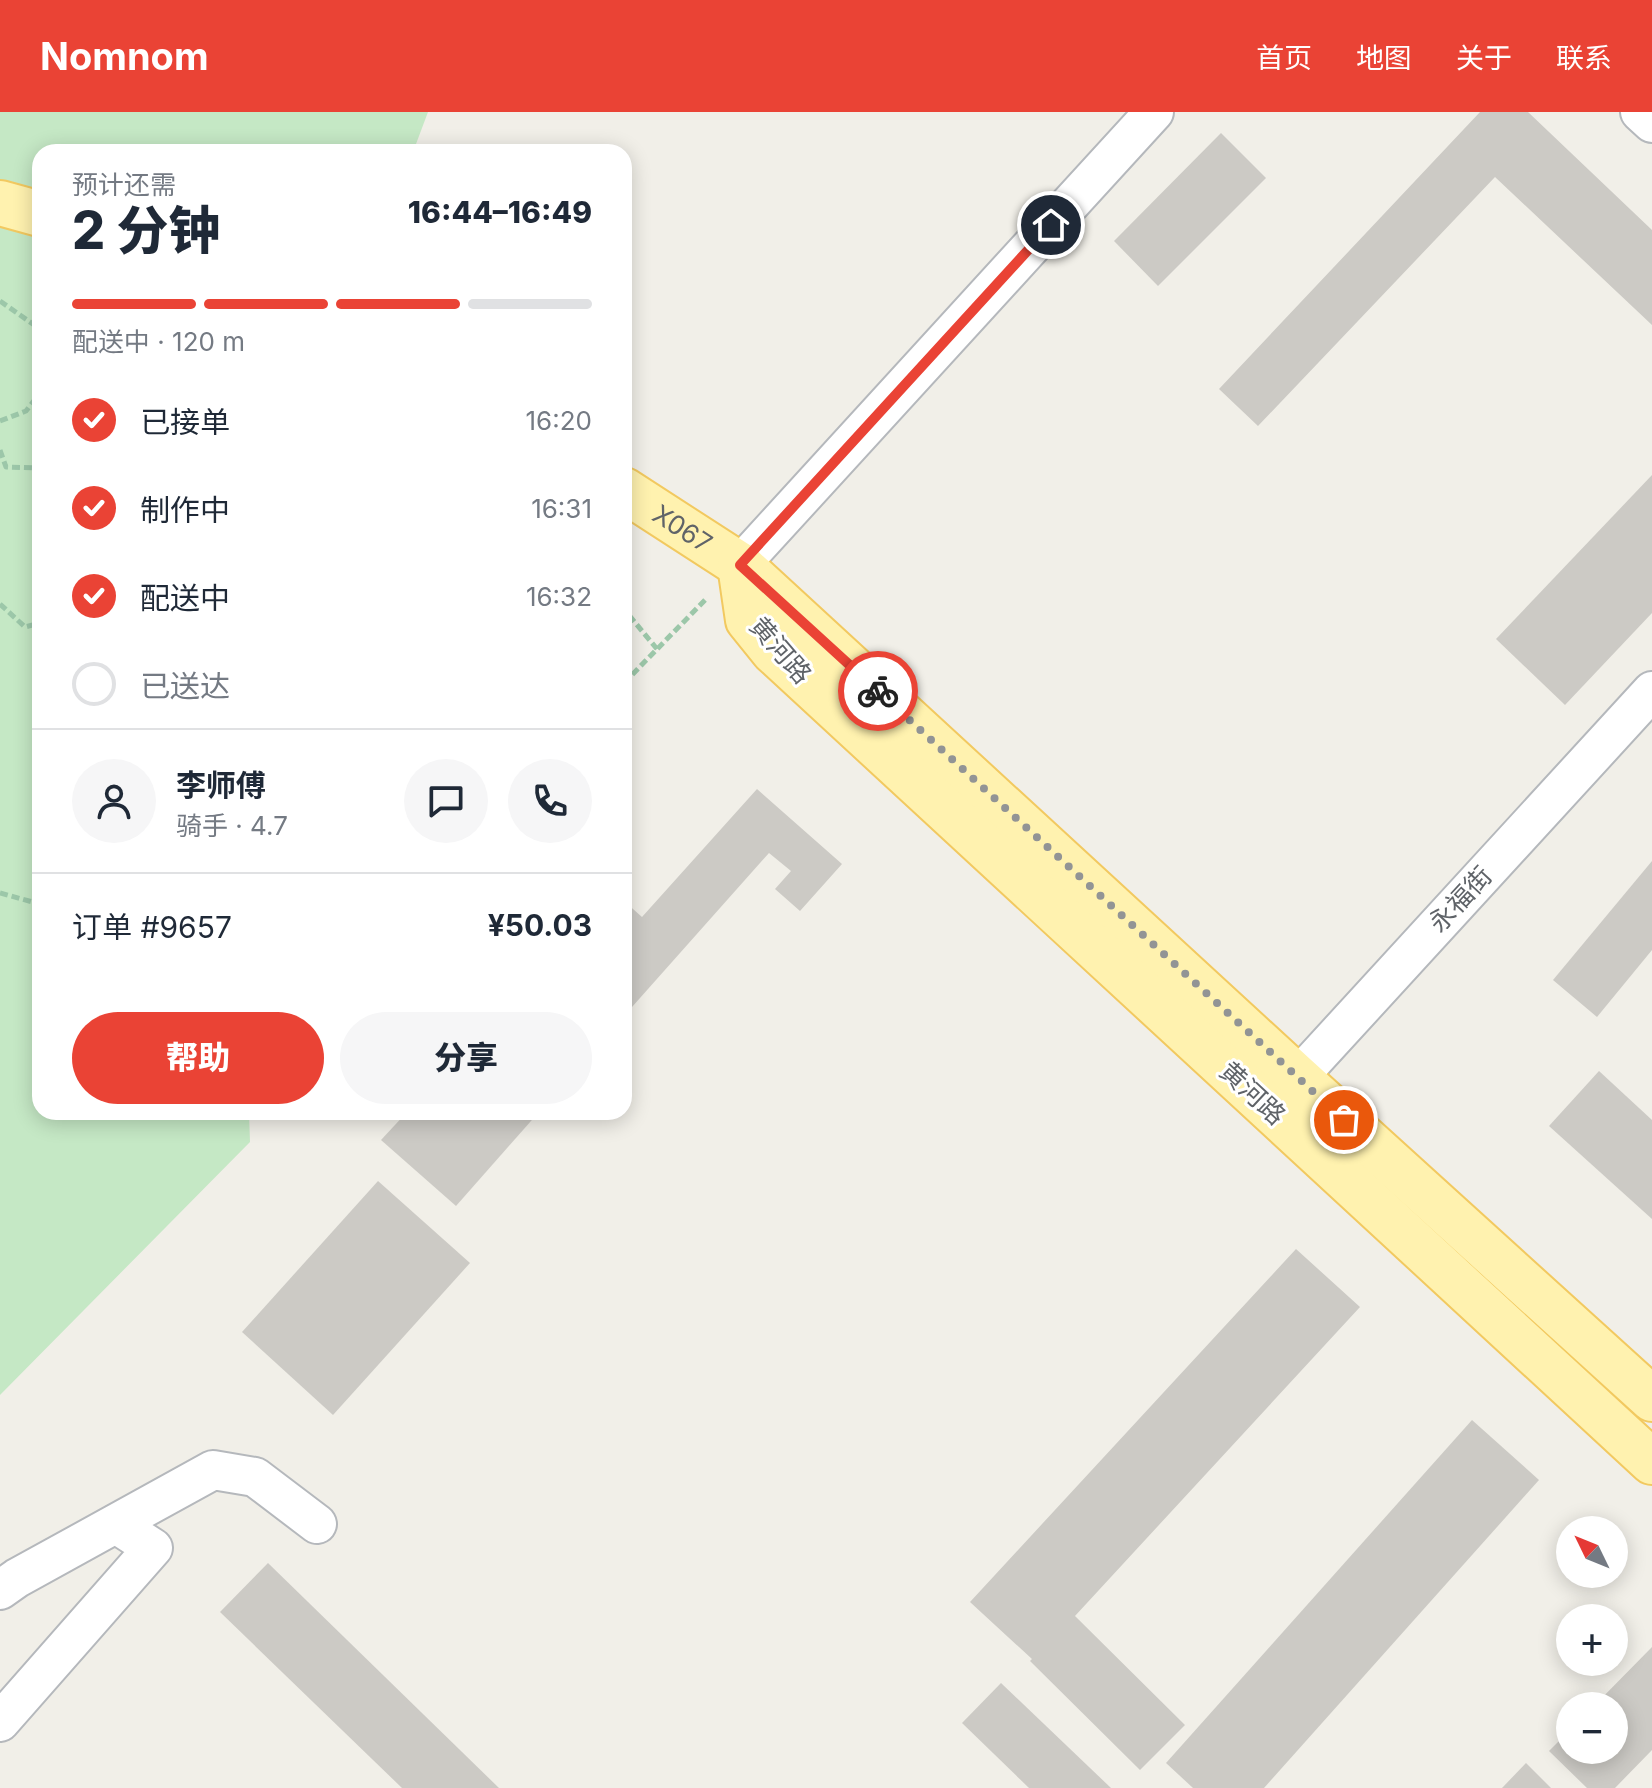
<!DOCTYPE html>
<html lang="zh">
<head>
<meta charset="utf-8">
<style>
  body { margin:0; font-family:Inter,"Noto Sans SC",sans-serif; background:#f6f6f7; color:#1f2937; height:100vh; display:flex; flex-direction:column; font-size:30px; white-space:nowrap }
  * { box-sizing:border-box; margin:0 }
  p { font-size:26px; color:#747a83 }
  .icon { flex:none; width:44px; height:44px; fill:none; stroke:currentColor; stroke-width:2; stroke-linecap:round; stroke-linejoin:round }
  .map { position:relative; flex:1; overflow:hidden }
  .drawer { position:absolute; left:32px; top:32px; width:600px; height:976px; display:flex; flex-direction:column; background:#fff; border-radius:24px; box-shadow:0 4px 20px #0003 }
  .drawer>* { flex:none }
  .needle { width:52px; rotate:313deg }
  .controls { position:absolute; left:1556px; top:1404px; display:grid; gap:16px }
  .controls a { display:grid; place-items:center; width:72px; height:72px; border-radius:50%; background:#fff; box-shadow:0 4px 20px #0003; font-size:40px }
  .pin { position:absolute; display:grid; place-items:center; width:68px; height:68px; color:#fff; margin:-34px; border:4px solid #fff; border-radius:50%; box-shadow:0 2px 8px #0007 }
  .courier { position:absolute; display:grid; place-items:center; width:80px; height:80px; margin:-40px; border:6px solid #ea4335; border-radius:50%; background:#fff; color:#222; box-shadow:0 2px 10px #0007 }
  .summary em { font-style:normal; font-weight:800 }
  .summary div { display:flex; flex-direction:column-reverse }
  .summary { display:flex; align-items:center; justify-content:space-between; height:136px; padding:0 40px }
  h1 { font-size:52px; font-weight:800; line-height:60px }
  .bar { display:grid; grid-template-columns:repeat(4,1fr); gap:12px 8px; align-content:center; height:96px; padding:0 40px }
  .bar i { height:10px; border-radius:6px; background:#e0e1e3 }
  .bar .on { background:#ea4335 }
  .bar p { grid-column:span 4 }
  .line { display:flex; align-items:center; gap:20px; padding:0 40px; border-top:2px solid #e0e1e3 }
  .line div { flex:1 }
  .round { display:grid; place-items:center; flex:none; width:84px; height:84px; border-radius:42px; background:#f6f6f7 }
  ol { padding:0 40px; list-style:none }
  li { display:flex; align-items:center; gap:24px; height:88px }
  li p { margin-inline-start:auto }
  li .icon { padding:8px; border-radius:50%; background:#ea4335; color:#fff; stroke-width:4 }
  li:last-child { color:#747a83 }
  li i { width:44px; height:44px; border:4px solid #e0e1e3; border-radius:50% }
  .action { display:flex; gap:16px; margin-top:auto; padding:16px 40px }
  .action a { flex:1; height:92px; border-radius:48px; background:#ea4335; color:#fff; font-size:32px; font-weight:800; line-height:92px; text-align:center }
  .action a+a { background:#f6f6f7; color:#1f2937 }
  header { display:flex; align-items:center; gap:48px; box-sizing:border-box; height:112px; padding:0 40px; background:#ea4335; color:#fff }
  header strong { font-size:38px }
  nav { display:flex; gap:44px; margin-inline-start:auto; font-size:28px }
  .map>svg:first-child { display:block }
  .green { fill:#c5e8c5 }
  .building { fill:#cccac5 }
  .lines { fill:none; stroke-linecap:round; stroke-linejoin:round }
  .minor-casing { stroke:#b5b8bc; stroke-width:42 }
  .major-casing { stroke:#f2c960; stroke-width:48 }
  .path { stroke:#9cc7a9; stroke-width:5; stroke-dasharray:8 4; stroke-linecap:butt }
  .minor { stroke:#fff; stroke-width:38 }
  .major { stroke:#fff2af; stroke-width:44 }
  .done { stroke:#929495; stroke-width:8; stroke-dasharray:0 14.4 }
  .route { stroke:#ea4335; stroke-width:10 }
  .labels { text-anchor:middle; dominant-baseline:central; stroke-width:6; stroke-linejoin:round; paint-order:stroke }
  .street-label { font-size:26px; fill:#5f6368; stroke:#fff }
</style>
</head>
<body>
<header>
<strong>Nomnom</strong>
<nav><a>首页</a><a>地图</a><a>关于</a><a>联系</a></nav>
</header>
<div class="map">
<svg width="1652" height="1676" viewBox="0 0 1652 1676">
  <rect width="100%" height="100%" fill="#f1efe8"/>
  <!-- green -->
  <polygon class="green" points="0,0 428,0 413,40 40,40 40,1000 249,1000 250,1030 0,1283"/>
  <!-- building -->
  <g class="building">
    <polygon points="1480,0 1528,0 1652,118 1652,213 1495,65 1258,314 1219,277"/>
    <polygon points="1221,21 1266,66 1158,174 1114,129"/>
    <polygon points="1652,363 1652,501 1565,593 1496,527"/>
    <polygon points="757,677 842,752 800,799 775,777 791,759 769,741 624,904 624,789 642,805"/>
    <polygon points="1652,749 1652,838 1597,905 1553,868"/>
    <polygon points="1599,959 1652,1008 1652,1107 1549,1014"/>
    <polygon points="407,1000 539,1000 456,1094 381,1028"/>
    <polygon points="378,1069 470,1151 333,1303 242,1220"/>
    <polygon points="1296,1137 1360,1195 1075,1504 1185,1613 1140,1658 1030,1549 1032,1547 970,1490"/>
    <polygon points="1472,1308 1539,1368 1264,1676 1193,1676 1166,1651"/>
    <polygon points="268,1451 499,1676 402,1676 220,1500"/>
    <polygon points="1652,1535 1652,1638 1615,1676 1587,1676 1549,1639 1570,1618 1570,1638 1614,1638 1614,1594 1594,1594"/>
    <polygon points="1001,1571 1111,1676 1029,1676 962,1611"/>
    <polygon points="1526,1651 1551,1676 1502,1676"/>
  </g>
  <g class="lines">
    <defs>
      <g id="minor">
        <polyline points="1640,0 1652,11"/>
        <polyline points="740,453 1154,0"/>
        <polyline points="1278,987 1652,579"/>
        <polyline points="0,1478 17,1466 213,1358 255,1365 317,1412"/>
        <polyline points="0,1610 153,1436 116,1412"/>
      </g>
      <g id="major">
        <polyline points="0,91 40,102"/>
        <path id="s1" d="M624 378 740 453 1297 965 1652 1287"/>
        <polyline points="740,453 748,508 773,539 1652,1350"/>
      </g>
    </defs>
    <!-- minor casing -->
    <use href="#minor" class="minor-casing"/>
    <!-- major casing -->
    <use href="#major" class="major-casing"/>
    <!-- path -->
    <g class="path">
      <polyline points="0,189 40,217"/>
      <polyline points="0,309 26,299 40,281"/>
      <polyline points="0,338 6,355 40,356"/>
      <polyline points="624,434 627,435 628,502 657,537"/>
      <polyline points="0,492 25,515 40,511"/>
      <polyline points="624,571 706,487"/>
      <polyline points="0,781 40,792"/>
    </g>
    <!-- minor -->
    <use href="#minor" class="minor"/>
    <!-- major -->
    <use href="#major" class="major"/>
  </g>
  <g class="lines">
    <!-- done -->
    <polyline class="done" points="878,579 1344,1008"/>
    <!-- route -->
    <polyline class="route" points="878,579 740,453 1051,113"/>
  </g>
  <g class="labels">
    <!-- street labels -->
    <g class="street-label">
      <text stroke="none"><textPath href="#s1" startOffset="70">X067</textPath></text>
      <text transform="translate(781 538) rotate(49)">黄河路</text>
      <text transform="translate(1460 787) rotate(-47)">永福街</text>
      <text transform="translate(1253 981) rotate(43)">黄河路</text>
    </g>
  </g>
</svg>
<div class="controls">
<a><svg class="needle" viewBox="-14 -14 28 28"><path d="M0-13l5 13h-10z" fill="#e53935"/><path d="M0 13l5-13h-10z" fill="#747a83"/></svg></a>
<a>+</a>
<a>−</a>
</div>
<div class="pin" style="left:1344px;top:1008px;background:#ea580c"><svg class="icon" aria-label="bag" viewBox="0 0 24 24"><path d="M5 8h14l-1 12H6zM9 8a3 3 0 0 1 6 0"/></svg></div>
<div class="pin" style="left:1051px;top:113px;background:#1f2937"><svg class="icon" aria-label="home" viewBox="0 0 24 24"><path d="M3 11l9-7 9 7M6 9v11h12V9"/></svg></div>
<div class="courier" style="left:878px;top:579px"><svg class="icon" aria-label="bike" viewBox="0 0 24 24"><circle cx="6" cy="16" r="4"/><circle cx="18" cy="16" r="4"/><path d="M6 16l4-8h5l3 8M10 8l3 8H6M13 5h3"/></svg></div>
<section class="drawer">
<div class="summary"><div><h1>2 分钟</h1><p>预计还需</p></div><em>16:44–16:49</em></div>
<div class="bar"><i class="on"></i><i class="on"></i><i class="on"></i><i></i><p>配送中 · 120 m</p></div>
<ol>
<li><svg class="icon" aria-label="check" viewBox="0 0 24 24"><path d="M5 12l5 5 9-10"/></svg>已接单<p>16:20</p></li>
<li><svg class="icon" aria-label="check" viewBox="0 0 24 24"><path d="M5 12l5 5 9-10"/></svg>制作中<p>16:31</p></li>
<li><svg class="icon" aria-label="check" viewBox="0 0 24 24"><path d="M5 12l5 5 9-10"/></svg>配送中<p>16:32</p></li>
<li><i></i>已送达</li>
</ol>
<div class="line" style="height:144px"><a class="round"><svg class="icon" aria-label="person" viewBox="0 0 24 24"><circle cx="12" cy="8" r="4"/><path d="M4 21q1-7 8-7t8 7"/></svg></a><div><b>李师傅</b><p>骑手 · 4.7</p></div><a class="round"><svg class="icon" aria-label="chat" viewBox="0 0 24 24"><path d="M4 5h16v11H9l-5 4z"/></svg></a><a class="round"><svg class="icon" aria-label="phone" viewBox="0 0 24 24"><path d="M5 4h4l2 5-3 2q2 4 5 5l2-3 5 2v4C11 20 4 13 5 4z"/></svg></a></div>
<div class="line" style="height:104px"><div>订单 #9657</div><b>¥50.03</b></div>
<div class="action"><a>帮助</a><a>分享</a></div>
</section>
</div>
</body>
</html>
